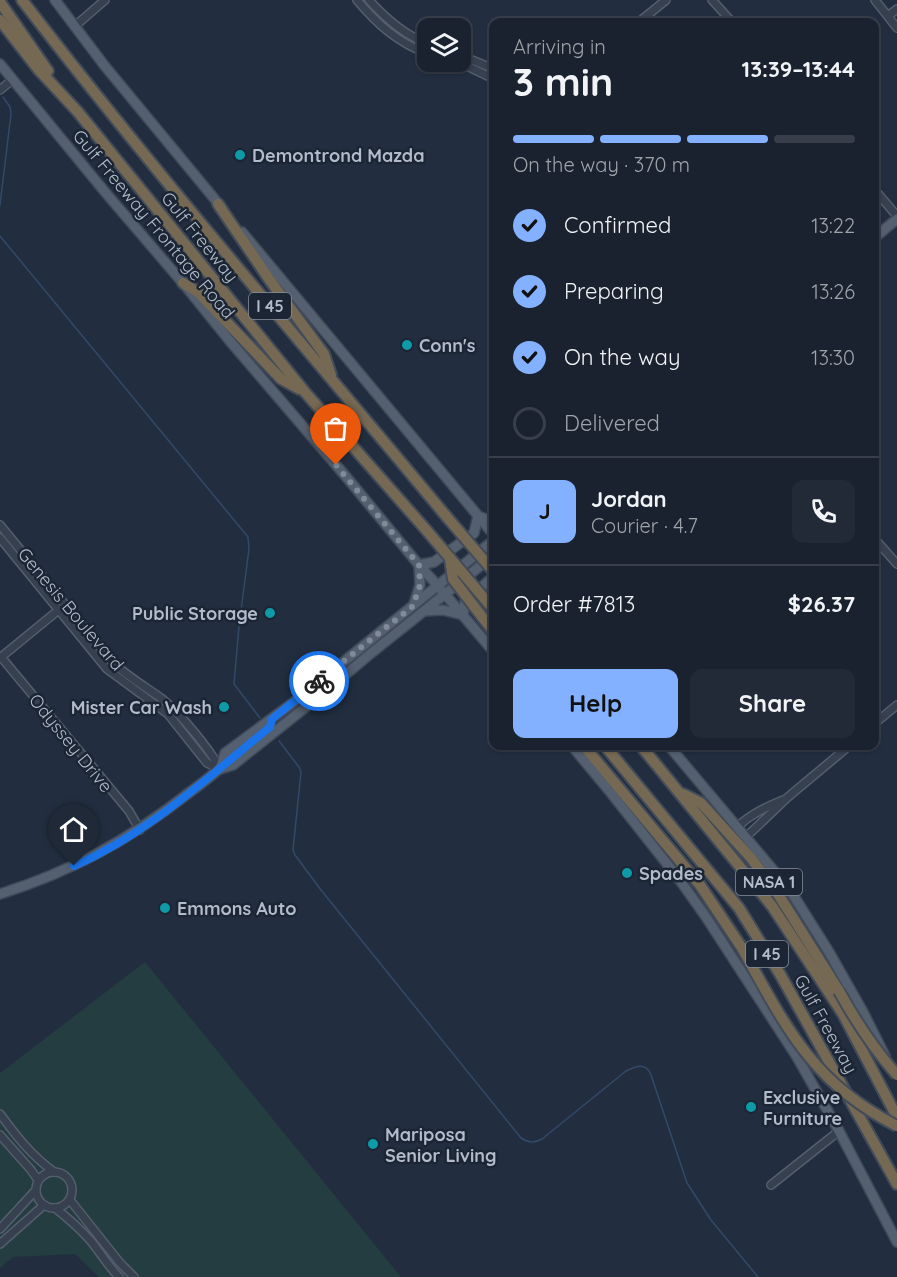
<!DOCTYPE html>
<html lang="en">
<head>
<meta charset="utf-8">
<style>
  body { margin:0; font-family:Quicksand,sans-serif; background:#232a37; color:#f1f3f6; height:100vh; display:flex; flex-direction:column; font-size:22px; white-space:nowrap }
  * { box-sizing:border-box; margin:0 }
  p { font-size:20px; color:#9fa4aa }
  .icon { flex:none; width:33px; height:33px; fill:none; stroke:currentColor; stroke-width:2; stroke-linecap:round; stroke-linejoin:round }
  .map { position:relative; flex:1; overflow:hidden }
  .details { position:absolute; left:489px; top:18px; width:390px; height:732px; display:flex; flex-direction:column; background:#1a222f; border-radius:12px; box-shadow:0 2px 4px #0004,0 0 0 2px #383f4b }
  .details>* { flex:none }
  .buttons { position:absolute; left:417px; top:18px; display:grid; gap:12px }
  .buttons a { display:grid; place-items:center; width:54px; height:54px; border-radius:12px; background:#1a222f; box-shadow:0 2px 4px #0004,0 0 0 2px #383f4b; font-size:30px }
  .pin { position:absolute; display:grid; place-items:center; width:51px; height:51px; color:#fff; margin:-62px -26px; border-radius:50% 50% 50% 0; rotate:-45deg; box-shadow:0 0 6px #0007 }
  .pin .icon { rotate:45deg }
  .courier { position:absolute; display:grid; place-items:center; width:60px; height:60px; margin:-30px; border:4px solid #1a73e8; border-radius:50%; background:#fff; color:#222; box-shadow:0 2px 8px #0007 }
  .summary em { font-style:normal; font-weight:800 }
  .summary div { display:flex; flex-direction:column-reverse }
  .summary { display:flex; align-items:center; justify-content:space-between; height:102px; padding:0 24px }
  h1 { font-size:39px; font-weight:800; line-height:45px }
  .bar { display:grid; grid-template-columns:repeat(4,1fr); gap:9px 6px; align-content:center; height:72px; padding:0 24px }
  .bar i { height:8px; border-radius:4px; background:#383f4b }
  .bar .active { background:#83b0ff }
  .bar p { grid-column:span 4 }
  .line { display:flex; align-items:center; gap:15px; padding:0 24px; border-top:2px solid #383f4b }
  .line div { flex:1 }
  .round { display:grid; place-items:center; flex:none; width:63px; height:63px; border-radius:12px; background:#232a37 }
  ol { padding:0 24px; list-style:none }
  li { display:flex; align-items:center; gap:18px; height:66px }
  li p { margin-inline-start:auto }
  li .icon { padding:6px; border-radius:50%; background:#83b0ff; color:#111; stroke-width:4 }
  li:last-child { color:#9fa4aa }
  li i { width:33px; height:33px; border:3px solid #383f4b; border-radius:50% }
  .primary-button { display:flex; gap:12px; margin-top:auto; padding:12px 24px }
  .primary-button a { flex:1; height:69px; border-radius:12px; background:#83b0ff; color:#111; font-size:24px; font-weight:800; line-height:69px; text-align:center }
  .primary-button a+a { background:#232a37; color:#f1f3f6 }
  .map>svg:first-child { display:block }
  .green { fill:#243d40 }
  .lines { fill:none; stroke-linecap:round; stroke-linejoin:round }
  .stream { stroke:#344968; stroke-width:1.5 }
  .minor-casing { stroke:#545e6d; stroke-width:10 }
  .major-casing { stroke:#3f4958; stroke-width:12 }
  .highway-casing { stroke:#414b5a; stroke-width:14 }
  .minor { stroke:#36404f; stroke-width:7 }
  .major { stroke:#545f6f; stroke-width:9 }
  .highway { stroke:#766953; stroke-width:10 }
  .highway-bridge-casing { stroke:#414b5a; stroke-width:14; stroke-linecap:butt }
  .highway-bridge { stroke:#766953; stroke-width:10 }
  .done { stroke:#808a99; stroke-width:6; stroke-dasharray:0 10.8 }
  .route { stroke:#1a73e8; stroke-width:8 }
  .culture-dot { fill:#0f9aa8; stroke:#1b2534; stroke-width:2 }
  .labels { text-anchor:middle; dominant-baseline:central; stroke-width:5; stroke-linejoin:round; paint-order:stroke }
  .shield { fill:#1b2534; stroke:#858e9d; stroke-width:1.5 }
  .shield-label { font-size:16px; font-weight:bold; fill:#b2bbca }
  .poi-label { font-size:18px; font-weight:bold; fill:#b2bbca; stroke:#1b2534; text-anchor:start }
  .street-label { font-size:18px; fill:#b2bbca; stroke:#1b2534 }
</style>
</head>
<body>
<div class="map">
<svg width="897" height="1277" viewBox="0 0 897 1277">
  <rect width="100%" height="100%" fill="#222e3f"/>
  <!-- green -->
  <polygon class="green" points="145,962 401,1277 99,1277 75,1254 13,1257 0,1268 0,1073"/>
  <g class="lines">
    <!-- stream -->
    <g class="stream">
      <polyline points="0,205 11,114 10,107 3,97"/>
      <polyline points="0,236 248,537 249,549 239,626 234,684 260,718"/>
      <path d="M279 741 299 767 301 772 293 850 295 855 321 890 521 1138C529 1143 534 1143 542 1139L626 1071C636 1066 646 1062 651 1075L687 1183 711 1220 758 1277"/>
    </g>
    <defs>
      <g id="minor">
        <path d="M357 0C378 25 397 42 428 54"/>
        <path d="M369 0C386 19 404 35 428 44"/>
        <polyline points="712,0 732,22"/>
        <polyline points="875,0 897,28"/>
        <polyline points="888,16 897,9"/>
        <polyline points="639,22 666,0"/>
        <polyline points="75,26 105,0"/>
        <polyline points="460,55 494,69"/>
        <polyline points="450,62 469,67 494,79"/>
        <polyline points="0,90 12,80"/>
        <polyline points="874,189 897,216"/>
        <path d="M0 525 112 662C127 676 144 686 161 698 179 712 210 749 220 769"/>
        <polyline points="0,538 107,669 168,714 207,763 220,769"/>
        <polyline points="874,538 897,564"/>
        <polyline points="1,657 129,811 140,830"/>
        <polyline points="0,658 61,608"/>
        <polyline points="874,724 897,705"/>
        <path d="M737 827C751 814 766 807 783 800"/>
        <polyline points="746,837 788,797 849,746"/>
        <path d="M0 1114C17 1137 31 1155 54 1172"/>
        <polyline points="0,1135 31,1170 38,1180"/>
        <circle cx="54" cy="1190" r="18"/>
        <polyline points="771,1185 839,1131"/>
        <polyline points="70,1200 120,1263 134,1277"/>
        <path d="M55 1208C68 1218 79 1228 90 1240 100 1252 108 1266 119 1277"/>
        <polyline points="0,1229 35,1191"/>
        <polyline points="0,1244 44,1205"/>
      </g>
      <g id="major">
        <polyline points="55,0 104,65 222,208"/>
        <polyline points="0,64 105,192 183,283 229,340 348,479 419,565 438,586 494,652"/>
        <polyline points="242,232 494,535"/>
        <polyline points="874,238 897,219"/>
        <polyline points="419,565 434,562 474,533 478,516 494,522"/>
        <polyline points="414,604 420,585 419,565"/>
        <polyline points="424,611 443,610 463,615 465,602 494,576"/>
        <polyline points="572,746 611,793 679,879 706,917 797,1057 839,1131 897,1242"/>
        <polyline points="669,746 790,890 829,952 863,1012 885,1056"/>
        <polyline points="233,757 261,734"/>
        <polyline points="220,769 225,753 294,702 494,540"/>
        <polyline points="220,769 233,765 331,687 370,654 494,555"/>
        <path d="M0 894C73 871 130 839 190 792 201 784 212 776 222 766"/>
      </g>
      <g id="highway">
        <path d="M22 0C158 177 304 345 446 516"/>
        <polyline points="0,2 48,71"/>
        <polyline points="0,20 38,69 78,112 304,391 428,532"/>
        <polyline points="218,204 269,279 324,354 331,375"/>
        <polyline points="183,283 198,292 281,379 299,389"/>
        <polyline points="483,618 494,632"/>
        <polyline points="584,746 700,885 742,948"/>
        <polyline points="605,746 739,908 780,974 897,1184"/>
        <polyline points="641,746 772,906 843,1014 897,1117"/>
        <polyline points="683,794 701,803 751,858 778,894 839,991"/>
      </g>
    </defs>
    <!-- minor casing -->
    <use href="#minor" class="minor-casing"/>
    <!-- major casing -->
    <use href="#major" class="major-casing"/>
    <!-- highway casing -->
    <use href="#highway" class="highway-casing"/>
    <!-- minor -->
    <use href="#minor" class="minor"/>
    <!-- major -->
    <use href="#major" class="major"/>
    <!-- highway -->
    <use href="#highway" class="highway"/>
    <defs>
      <g id="highway-bridge">
        <polyline points="446,516 494,572"/>
        <polyline points="428,532 494,610"/>
        <polyline points="450,559 453,579 483,618"/>
        <path d="M742 948C786 1027 812 1083 897 1126"/>
        <path d="M839 991C856 1022 874 1049 897 1075"/>
      </g>
    </defs>
    <!-- highway-bridge casing -->
    <use href="#highway-bridge" class="highway-bridge-casing"/>
    <!-- highway-bridge -->
    <use href="#highway-bridge" class="highway-bridge"/>
  </g>
  <g class="lines">
    <!-- done -->
    <polyline class="done" points="319,681 413,606 420,585 419,565 336,465"/>
    <!-- route -->
    <path class="route" d="M74 866C149 833 208 777 270 727L272 719 319 681"/>
  </g>
  <!-- markers -->
  <g class="culture-dot">
    <circle cx="240" cy="155" r="6"/>
    <circle cx="407" cy="345" r="6"/>
    <circle cx="270" cy="613" r="6"/>
    <circle cx="224" cy="707" r="6"/>
    <circle cx="627" cy="873" r="6"/>
    <circle cx="165" cy="908" r="6"/>
    <circle cx="751" cy="1107" r="6"/>
    <circle cx="373" cy="1144" r="6"/>
  </g>
  <g class="labels">
    <!-- shield labels -->
    <g class="shield">
      <rect x="249" y="293" width="42" height="26" rx="4.5"/>
      <rect x="736" y="869" width="66" height="26" rx="4.5"/>
      <rect x="746" y="941" width="42" height="26" rx="4.5"/>
    </g>
    <g class="shield-label">
      <text x="270" y="306">I 45</text>
      <text x="769" y="882">NASA 1</text>
      <text x="767" y="954">I 45</text>
    </g>
    <!-- poi labels -->
    <g class="poi-label">
      <text x="252" y="155">Demontrond Mazda</text>
      <text x="419" y="345">Conn's</text>
      <text x="258" y="613" text-anchor="end">Public Storage</text>
      <text x="212" y="707" text-anchor="end">Mister Car Wash</text>
      <text x="639" y="873">Spades</text>
      <text x="177" y="908">Emmons Auto</text>
      <text x="763" y="1097">Exclusive<tspan x="763" dy="21">Furniture</tspan></text>
      <text x="385" y="1134">Mariposa<tspan x="385" dy="21">Senior Living</tspan></text>
    </g>
    <!-- street labels -->
    <g class="street-label">
      <text transform="translate(154 224) rotate(50)">Gulf Freeway Frontage Road</text>
      <text transform="translate(200 237) rotate(51)">Gulf Freeway</text>
      <text transform="translate(71 609) rotate(50)">Genesis Boulevard</text>
      <text transform="translate(71 743) rotate(51)">Odyssey Drive</text>
      <text transform="translate(826 1024) rotate(61)">Gulf Freeway</text>
    </g>
  </g>
</svg>
<div class="buttons">
<a><svg class="icon" aria-label="layers" viewBox="0 0 24 24"><path d="M12 4l9 5-9 5-9-5zM3 14l9 5 9-5"/></svg></a>
</div>
<div class="pin" style="left:336px;top:465px;background:#ea580c"><svg class="icon" aria-label="bag" viewBox="0 0 24 24"><path d="M5 8h14l-1 12H6zM9 8a3 3 0 0 1 6 0"/></svg></div>
<div class="pin" style="left:74px;top:866px;background:#1f2937"><svg class="icon" aria-label="home" viewBox="0 0 24 24"><path d="M3 11l9-7 9 7M6 9v11h12V9"/></svg></div>
<div class="courier" style="left:319px;top:681px"><svg class="icon" aria-label="bike" viewBox="0 0 24 24"><circle cx="6" cy="16" r="4"/><circle cx="18" cy="16" r="4"/><path d="M6 16l4-8h5l3 8M10 8l3 8H6M13 5h3"/></svg></div>
<section class="details">
<div class="summary"><div><h1>3 min</h1><p>Arriving in</p></div><em>13:39–13:44</em></div>
<div class="bar"><i class="active"></i><i class="active"></i><i class="active"></i><i></i><p>On the way · 370 m</p></div>
<ol>
<li><svg class="icon" aria-label="check" viewBox="0 0 24 24"><path d="M5 12l5 5 9-10"/></svg>Confirmed<p>13:22</p></li>
<li><svg class="icon" aria-label="check" viewBox="0 0 24 24"><path d="M5 12l5 5 9-10"/></svg>Preparing<p>13:26</p></li>
<li><svg class="icon" aria-label="check" viewBox="0 0 24 24"><path d="M5 12l5 5 9-10"/></svg>On the way<p>13:30</p></li>
<li><i></i>Delivered</li>
</ol>
<div class="line" style="height:108px"><b class="round" style="background:#83b0ff;color:#111">J</b><div><b>Jordan</b><p>Courier · 4.7</p></div><a class="round"><svg class="icon" aria-label="phone" viewBox="0 0 24 24"><path d="M5 4h4l2 5-3 2q2 4 5 5l2-3 5 2v4C11 20 4 13 5 4z"/></svg></a></div>
<div class="line" style="height:78px"><div>Order #7813</div><b>$26.37</b></div>
<div class="primary-button"><a>Help</a><a>Share</a></div>
</section>
</div>
</body>
</html>
